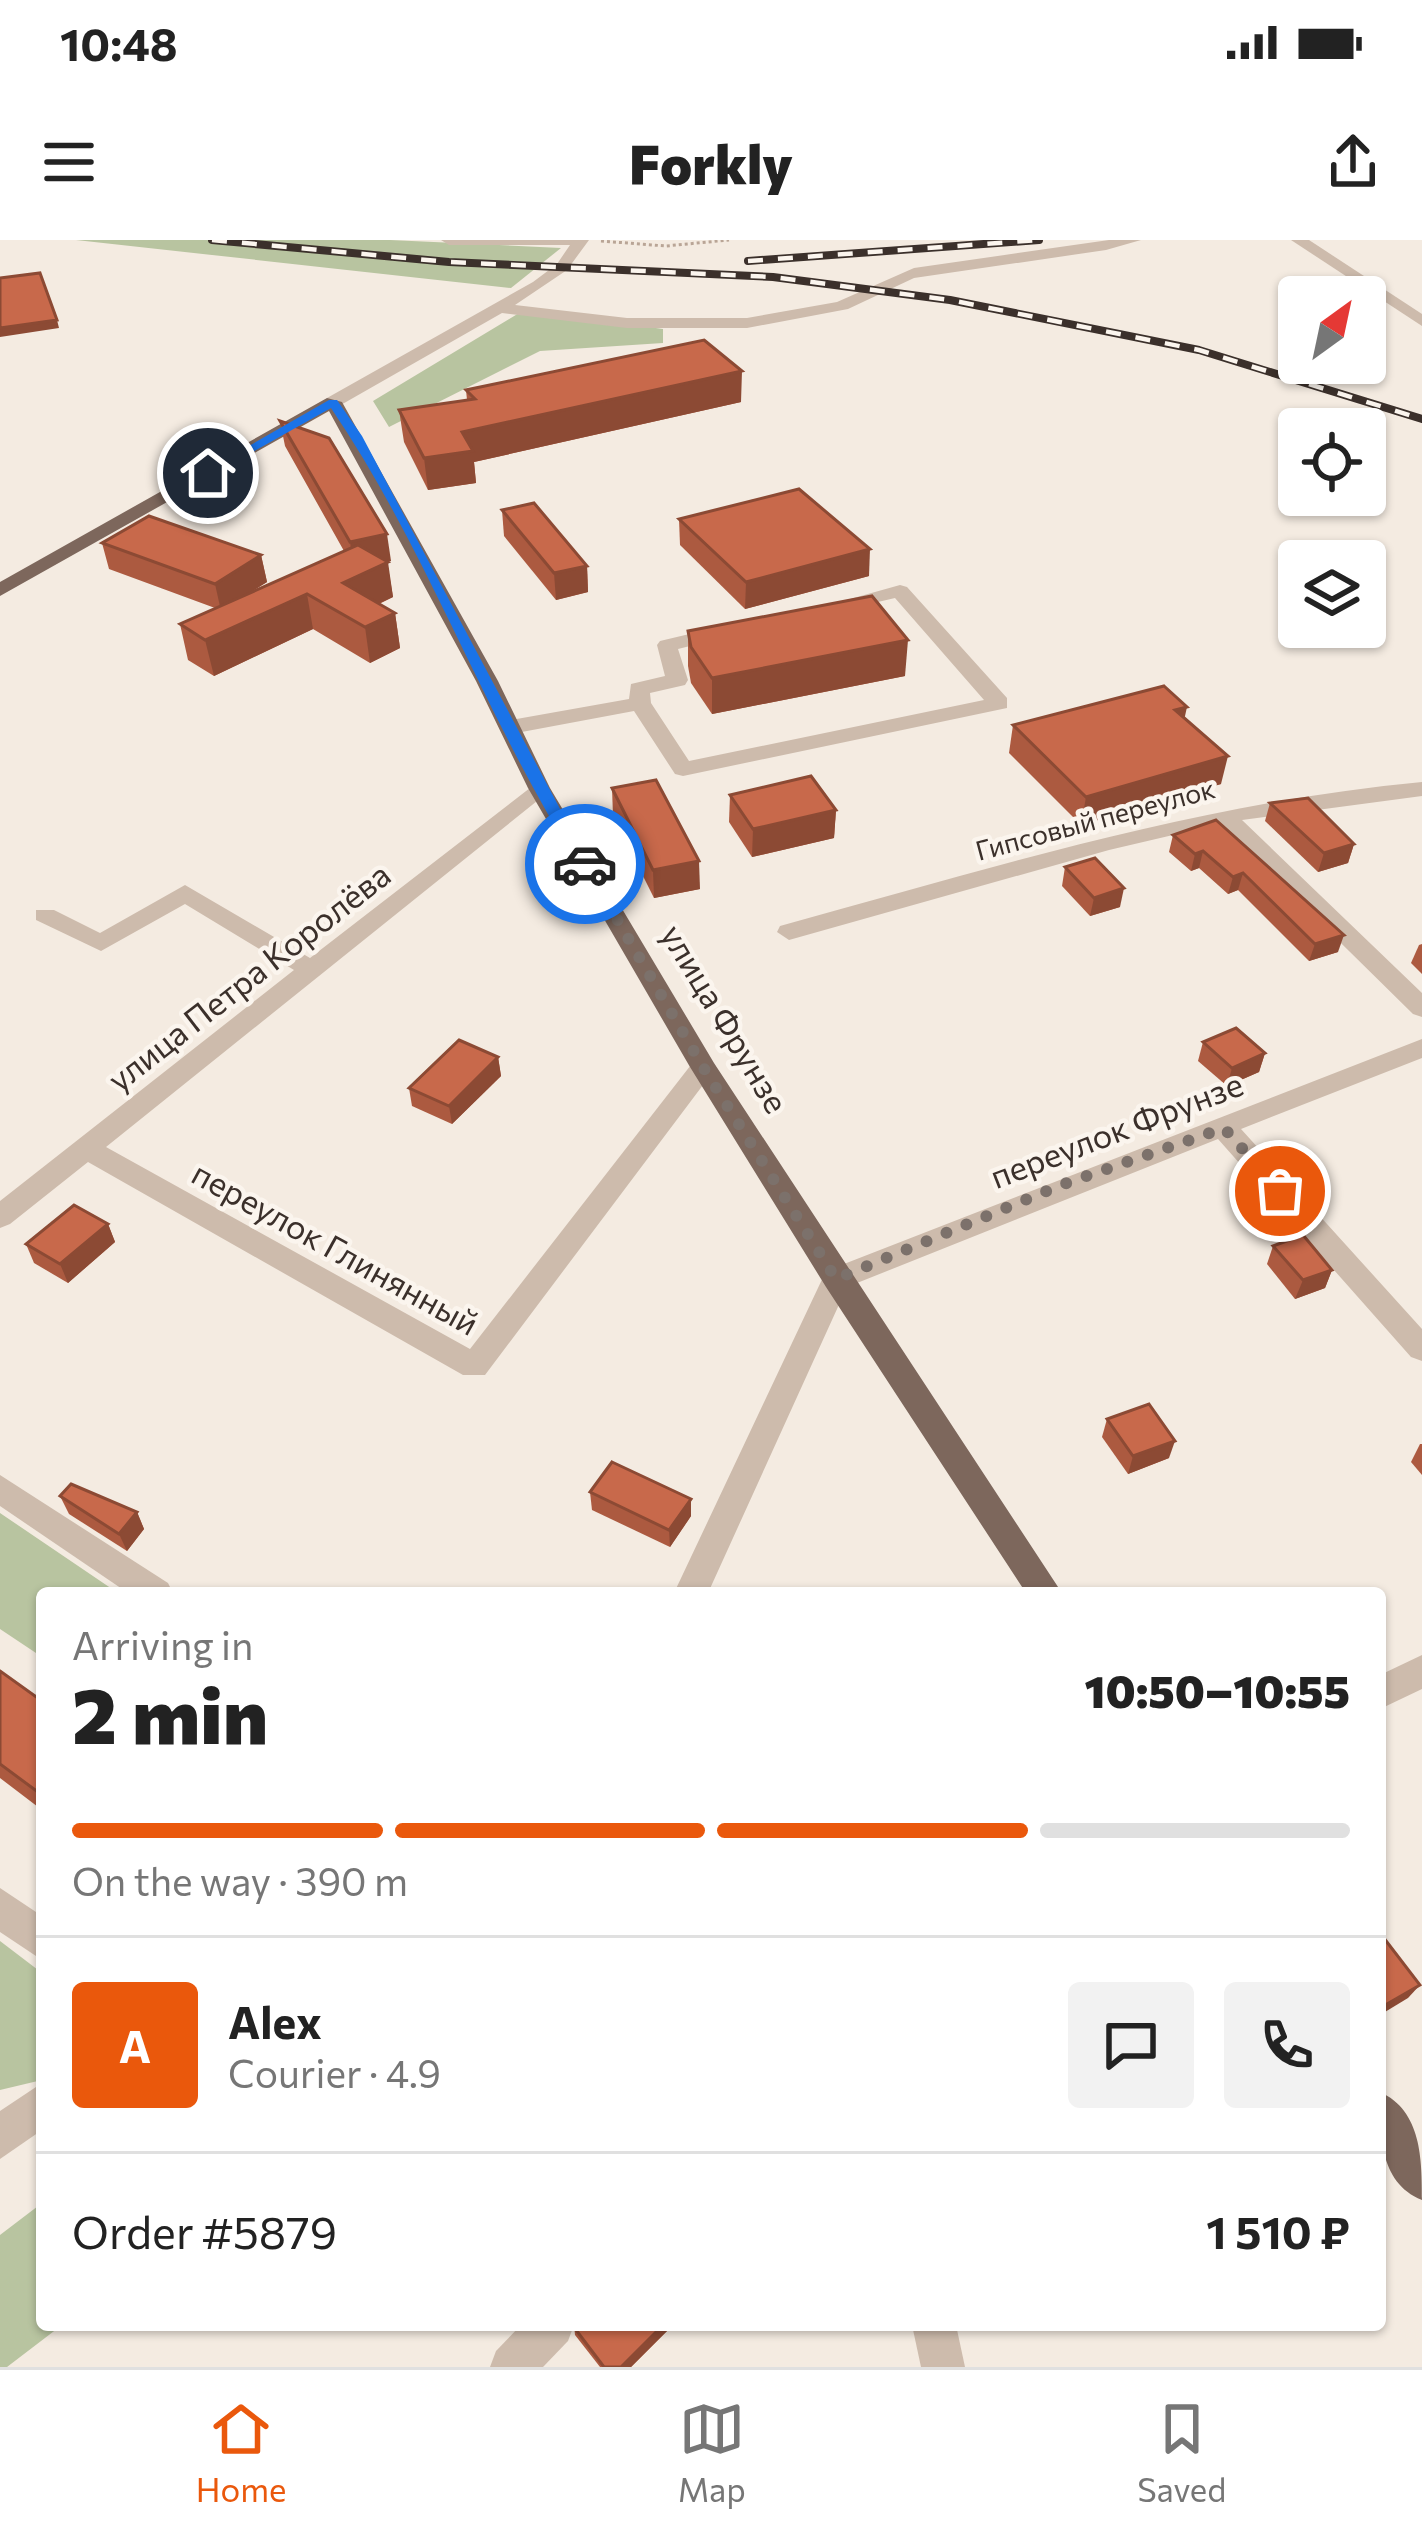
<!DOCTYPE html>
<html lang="en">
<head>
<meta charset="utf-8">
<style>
  body { margin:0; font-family:Commissioner,sans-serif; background:#f2f2f2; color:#222; height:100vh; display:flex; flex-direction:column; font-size:45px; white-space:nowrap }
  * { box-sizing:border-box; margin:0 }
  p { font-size:39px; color:#767676 }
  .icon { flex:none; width:66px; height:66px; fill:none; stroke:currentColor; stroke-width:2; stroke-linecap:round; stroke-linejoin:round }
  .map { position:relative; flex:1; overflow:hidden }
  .panel { position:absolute; left:36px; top:1347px; width:1350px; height:744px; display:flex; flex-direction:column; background:#fff; border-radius:12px; box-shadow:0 3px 9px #0004 }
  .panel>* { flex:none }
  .needle { width:78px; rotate:33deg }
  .buttons { position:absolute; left:1278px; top:36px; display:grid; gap:24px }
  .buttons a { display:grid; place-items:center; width:108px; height:108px; border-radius:12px; background:#fff; box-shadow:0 3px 9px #0004; font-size:60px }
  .pin { position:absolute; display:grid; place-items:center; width:102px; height:102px; color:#fff; margin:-51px; border:6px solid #fff; border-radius:50%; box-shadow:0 3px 12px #0007 }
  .courier { position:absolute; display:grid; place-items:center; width:120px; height:120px; margin:-60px; border:9px solid #1a73e8; border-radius:50%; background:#fff; color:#222; box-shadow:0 3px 15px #0007 }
  .overview em { font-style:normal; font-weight:800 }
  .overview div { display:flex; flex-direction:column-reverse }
  .overview { display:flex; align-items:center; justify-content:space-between; height:204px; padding:0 36px }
  h1 { font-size:78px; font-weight:800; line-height:90px }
  .bar { display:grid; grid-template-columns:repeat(4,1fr); gap:18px 12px; align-content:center; height:144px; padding:0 36px }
  .bar i { height:15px; border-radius:9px; background:#e0e0e0 }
  .bar .current { background:#ea580c }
  .bar p { grid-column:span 4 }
  .line { display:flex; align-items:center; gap:30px; padding:0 36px; border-top:3px solid #e0e0e0 }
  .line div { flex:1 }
  .round { display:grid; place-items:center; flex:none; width:126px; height:126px; border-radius:12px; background:#f2f2f2 }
  .status { display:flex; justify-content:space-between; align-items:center; height:84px; padding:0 60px; background:#fff; direction:ltr }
  .status svg { height:33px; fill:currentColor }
  header { display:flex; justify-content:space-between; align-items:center; height:156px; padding:0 36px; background:#fff; font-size:54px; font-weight:800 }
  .menu { display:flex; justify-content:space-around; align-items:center; height:168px; border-top:3px solid #e0e0e0; background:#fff; font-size:33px; color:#767676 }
  .menu a { display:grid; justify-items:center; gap:6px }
  .menu .current { color:#ea580c }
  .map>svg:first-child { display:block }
  .green { fill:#b8c4a0 }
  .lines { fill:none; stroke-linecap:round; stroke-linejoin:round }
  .path { stroke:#b9a596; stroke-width:3; stroke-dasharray:3 3; stroke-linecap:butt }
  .minor { fill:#cdbbac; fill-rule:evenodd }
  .major { fill:#7d675c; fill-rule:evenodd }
  .rail-casing { stroke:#3b302b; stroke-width:8 }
  .rail { stroke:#fbf5ee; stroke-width:4.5; stroke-dasharray:15; stroke-linecap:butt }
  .wall { fill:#ac5a40 }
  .shaded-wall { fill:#8c4a34 }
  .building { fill:#c8694b; stroke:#8c4a34; stroke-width:3 }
  .route { fill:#1a73e8 }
  .done { stroke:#7c716b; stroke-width:12; stroke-dasharray:0 21.6 }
  .labels { text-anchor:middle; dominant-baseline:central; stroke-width:9; stroke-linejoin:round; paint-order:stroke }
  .far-street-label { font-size:27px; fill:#3b302b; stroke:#fbf5ee }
  .street-label { font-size:33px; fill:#3b302b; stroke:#fbf5ee }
</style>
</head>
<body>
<div class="status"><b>10:48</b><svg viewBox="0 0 49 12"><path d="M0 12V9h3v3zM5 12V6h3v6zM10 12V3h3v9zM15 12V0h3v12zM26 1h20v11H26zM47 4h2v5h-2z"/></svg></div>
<header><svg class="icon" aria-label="menu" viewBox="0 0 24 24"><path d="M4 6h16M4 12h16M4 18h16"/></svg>Forkly<svg class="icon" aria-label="share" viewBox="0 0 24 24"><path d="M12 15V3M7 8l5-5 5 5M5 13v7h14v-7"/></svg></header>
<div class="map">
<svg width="1422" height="2127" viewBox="0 0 1422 2127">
  <rect width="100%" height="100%" fill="#f4ebe1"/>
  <!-- green -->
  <g class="green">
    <polygon points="76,0 390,0 561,8 511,48"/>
    <polygon points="524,70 663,89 663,103 540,111 389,187 373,161"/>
    <polygon points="0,1273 118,1353 42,1353 42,1417 0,1389"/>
    <polygon points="0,1701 42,1733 42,1840 0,1850"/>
    <polygon points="42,1963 42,2085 62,2085 7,2127 0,2127 0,1995"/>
  </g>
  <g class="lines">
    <!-- path -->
    <polyline class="path" points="601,1 666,6 729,0"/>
    <!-- minor -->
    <g class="minor">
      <polygon points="441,0 589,0 567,30 515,65 627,78 747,78 837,62 914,28 1109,0 1141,0 1106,10 914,38 848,69 747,88 627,88 502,73 339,166 327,166 327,158 533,42 557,24 570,5 449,5"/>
      <polygon points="1291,0 1309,0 1422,74 1422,86"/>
      <polygon points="900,345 907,347 1007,458 1007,468 683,536 675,534 634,471 511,494 500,487 511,480 629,459 631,444 665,436 657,405 660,401 723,386 733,392 730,396 678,409 688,440 685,445 650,453 651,463 689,521 984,460 895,358 835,372 825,366"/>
      <polygon points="539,541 550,548 547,553 106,907 470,1109 694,821 712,821 716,827 712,833 485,1135 463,1135 88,922 10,984 0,988 0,961 294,730 185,664 101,711 36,680 36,670 54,670 100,693 185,645 310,718"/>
      <path d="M1422 542V556L1242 580 1422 753V777L1413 774 1220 584 1109 610 789 700 777 692 780 686C995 627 1200 563 1422 542Z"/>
      <polygon points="1422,799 1422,818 1241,889 1422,1089 1422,1121 1411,1117 1218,899 847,1047 708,1353 674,1353 826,1031"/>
      <polygon points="0,1235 168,1343 173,1353 128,1353 0,1266"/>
      <polygon points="1422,1415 1422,1449 1380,1469 1380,1435"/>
      <polygon points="0,1648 42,1676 42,1720 0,1692"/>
      <polygon points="42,1843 42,1890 0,1919 0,1871"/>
      <polygon points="521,2085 574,2085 568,2101 543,2127 490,2127 496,2111"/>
      <polygon points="912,2085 956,2085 965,2127 921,2127"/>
    </g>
    <!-- major -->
    <g class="major">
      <polygon points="327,158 342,162 498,441 550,548 714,823 1062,1353 1026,1353 826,1047 690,827 528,548 476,441 329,171 0,356 0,342"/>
      <path d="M1380 1852C1422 1871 1422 1920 1422 1960 1378 1942 1380 1892 1380 1852Z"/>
    </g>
    <defs>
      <g id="rail">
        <polyline points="212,0 449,22 773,37 950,60 1199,110 1422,179"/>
        <polyline points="748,21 1039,0"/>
      </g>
    </defs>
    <!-- rail casing -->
    <use href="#rail" class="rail-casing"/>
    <!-- rail -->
    <use href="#rail" class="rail"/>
  </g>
  <!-- wall -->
  <g class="wall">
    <polygon points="466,150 741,162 474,222 476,243 428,250 404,202 399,170 467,160"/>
    <polygon points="280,181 391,321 387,321 393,357 379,364 395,373 400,408 370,423 313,389 214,436 188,420 180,384 215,368 109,329 102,303 261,315 267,342 247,354 344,311 285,206"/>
    <polygon points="502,270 587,326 588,352 556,360 504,296"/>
    <polygon points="679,279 869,336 745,369 680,305"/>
    <polygon points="688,391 905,436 712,474 691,443 688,426"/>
    <polygon points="1184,479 1221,544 1081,585 1009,513 1013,485"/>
    <polygon points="612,548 700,649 654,658 613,576"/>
    <polygon points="730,555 836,570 834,598 752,617 729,582"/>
    <polygon points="1270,563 1354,604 1348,623 1318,632 1265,581"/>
    <polygon points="1216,580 1338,712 1309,721 1238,650 1228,654 1199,628 1191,631 1169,612 1173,595"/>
    <polygon points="1065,627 1120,667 1090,676 1062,646"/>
    <polygon points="1422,704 1422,734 1411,723 1419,705"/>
    <polygon points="1203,802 1265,813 1259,832 1227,846 1198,821"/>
    <polygon points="498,817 501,836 452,884 412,866 409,848"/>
    <polygon points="108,984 115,1002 68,1043 34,1023 26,1004"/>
    <polygon points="1273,1006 1332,1030 1325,1048 1295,1059 1267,1024"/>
    <polygon points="1107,1179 1169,1218 1128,1234 1102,1197"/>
    <polygon points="1420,1204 1422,1204 1422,1235 1411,1222"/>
    <polygon points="590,1252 691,1259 691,1276 670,1307 592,1270"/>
    <polygon points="60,1256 137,1272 144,1289 127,1311 69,1274"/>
    <polygon points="0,1431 42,1461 42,1570 0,1538"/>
    <polygon points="574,2085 673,2085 631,2127 600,2127 575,2095"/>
  </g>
  <!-- shaded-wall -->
  <g class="shaded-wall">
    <polygon points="57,80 59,88 0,97 0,88"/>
    <polygon points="742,131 741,162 474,222 476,243 428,250 424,218 462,192"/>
    <polygon points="387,294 391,321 354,328 350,302"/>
    <polygon points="870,309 869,336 745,369 746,342"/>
    <polygon points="261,315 267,342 221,371 215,344"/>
    <polygon points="388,322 393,357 348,378 343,343"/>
    <polygon points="587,326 588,352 556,360 554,333"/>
    <polygon points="307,354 313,389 214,436 205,400"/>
    <polygon points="395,373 400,408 370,423 365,387"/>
    <polygon points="908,400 905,436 712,474 712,438"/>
    <polygon points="1187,467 1181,494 1175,470"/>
    <polygon points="1228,516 1221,544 1081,585 1086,557"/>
    <polygon points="836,570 834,598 752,617 753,589"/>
    <polygon points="1354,604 1348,623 1318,632 1324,613"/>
    <polygon points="1203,611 1199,628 1191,631 1195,614"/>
    <polygon points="699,621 700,649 654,658 653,630"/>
    <polygon points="1243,633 1238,650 1228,654 1233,637"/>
    <polygon points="1124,648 1120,667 1090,676 1094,658"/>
    <polygon points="1344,695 1338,712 1309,721 1315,704"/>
    <polygon points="1265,813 1259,832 1227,846 1232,828"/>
    <polygon points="498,817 501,836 452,884 449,866"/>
    <polygon points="108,984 115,1002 68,1043 60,1024"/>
    <polygon points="1332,1030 1325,1048 1295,1059 1303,1040"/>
    <polygon points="1175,1201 1169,1218 1128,1234 1133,1216"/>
    <polygon points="691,1259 691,1276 670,1307 669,1290"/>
    <polygon points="137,1272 144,1289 127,1311 119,1294"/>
    <polygon points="1420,1745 1408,1758 1380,1775 1380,1768"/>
    <polygon points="663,2085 673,2085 631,2127 621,2127"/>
  </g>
  <!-- building -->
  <g class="building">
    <polygon points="40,33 57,80 0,88 0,38"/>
    <polygon points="704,100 742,131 462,192 473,211 424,218 399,170 475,159 466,150"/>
    <polygon points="280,181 329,198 387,294 350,302"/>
    <polygon points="799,249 870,309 746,342 679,279"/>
    <polygon points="534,263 587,326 554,333 502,270"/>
    <polygon points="149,276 261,315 215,344 102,303"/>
    <polygon points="358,305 388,322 343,343 395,373 365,387 307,354 205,400 180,384"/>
    <polygon points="872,356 908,400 712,438 691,407 688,391"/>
    <polygon points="1164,446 1187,467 1175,470 1228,516 1086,557 1013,485"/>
    <polygon points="811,536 836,570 753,589 730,555"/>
    <polygon points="656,540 699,621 653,630 612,548"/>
    <polygon points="1308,558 1354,604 1324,613 1270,563"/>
    <polygon points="1216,580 1344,695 1315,704 1243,633 1233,637 1203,611 1195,614 1173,595"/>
    <polygon points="1095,618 1124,648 1094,658 1065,627"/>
    <polygon points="1236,788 1265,813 1232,828 1203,802"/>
    <polygon points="459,800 498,817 449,866 409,848"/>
    <polygon points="74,965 108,984 60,1024 26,1004"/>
    <polygon points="1303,995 1332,1030 1303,1040 1273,1006"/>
    <polygon points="1149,1164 1175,1201 1133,1216 1107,1179"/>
    <polygon points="612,1222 691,1259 669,1290 590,1252"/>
    <polygon points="71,1244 137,1272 119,1294 60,1256"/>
    <polygon points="0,1431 42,1461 42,1555 0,1524"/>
    <polygon points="1380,1693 1420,1745 1380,1768"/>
    <polygon points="574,2085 663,2085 621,2127 604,2127 573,2086"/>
  </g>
  <!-- route -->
  <path class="route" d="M329 160H337L362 196 591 627H580C486 481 429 312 331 168L212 235 202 233Z"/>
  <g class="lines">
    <!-- done -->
    <polyline class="done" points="585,624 703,827 836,1039 1061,945 1224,888 1280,951"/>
  </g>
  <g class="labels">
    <!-- far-street labels -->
    <g class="far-street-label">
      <text transform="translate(1095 579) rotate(-15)">Гипсовый переулок</text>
    </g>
    <!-- street labels -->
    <g class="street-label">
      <text transform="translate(248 736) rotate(-38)">улица Петра Королёва</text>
      <text transform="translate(726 778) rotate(59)">улица Фрунзе</text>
      <text transform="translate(1116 889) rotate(-21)">переулок Фрунзе</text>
      <text transform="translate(336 1007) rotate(29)">переулок Глинянный</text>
    </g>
  </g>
</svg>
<div class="buttons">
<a><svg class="needle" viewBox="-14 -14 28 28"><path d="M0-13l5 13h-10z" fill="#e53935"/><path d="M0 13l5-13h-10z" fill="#767676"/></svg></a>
<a><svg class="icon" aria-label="locate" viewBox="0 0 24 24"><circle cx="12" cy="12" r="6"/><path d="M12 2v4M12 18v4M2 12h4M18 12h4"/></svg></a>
<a><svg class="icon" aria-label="layers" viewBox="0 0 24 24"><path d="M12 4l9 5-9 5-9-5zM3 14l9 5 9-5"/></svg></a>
</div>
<div class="pin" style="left:1280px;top:951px;background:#ea580c"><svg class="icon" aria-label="bag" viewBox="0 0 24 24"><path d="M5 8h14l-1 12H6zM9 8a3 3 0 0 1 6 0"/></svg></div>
<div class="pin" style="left:208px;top:233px;background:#1f2937"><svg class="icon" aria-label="home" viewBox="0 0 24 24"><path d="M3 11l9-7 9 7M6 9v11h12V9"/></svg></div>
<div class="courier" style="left:585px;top:624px"><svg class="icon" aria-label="car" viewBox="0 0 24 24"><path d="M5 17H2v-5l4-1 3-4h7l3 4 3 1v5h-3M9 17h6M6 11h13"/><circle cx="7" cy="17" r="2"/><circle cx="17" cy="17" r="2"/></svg></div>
<section class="panel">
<div class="overview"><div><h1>2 min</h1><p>Arriving in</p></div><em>10:50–10:55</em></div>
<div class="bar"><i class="current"></i><i class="current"></i><i class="current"></i><i></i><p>On the way · 390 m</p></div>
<div class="line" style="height:216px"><b class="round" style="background:#ea580c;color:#fff">A</b><div><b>Alex</b><p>Courier · 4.9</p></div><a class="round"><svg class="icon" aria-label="chat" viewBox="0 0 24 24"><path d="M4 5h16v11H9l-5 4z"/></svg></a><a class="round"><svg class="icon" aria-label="phone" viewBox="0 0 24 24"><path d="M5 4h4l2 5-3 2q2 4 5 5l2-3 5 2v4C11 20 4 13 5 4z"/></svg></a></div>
<div class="line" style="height:156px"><div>Order #5879</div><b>1 510 ₽</b></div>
</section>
</div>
<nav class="menu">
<a class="current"><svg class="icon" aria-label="home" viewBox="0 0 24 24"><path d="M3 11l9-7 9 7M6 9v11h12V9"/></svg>Home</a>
<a><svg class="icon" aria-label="map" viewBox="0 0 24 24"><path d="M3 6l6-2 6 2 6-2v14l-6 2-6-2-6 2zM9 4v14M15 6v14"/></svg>Map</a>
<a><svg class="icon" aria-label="saved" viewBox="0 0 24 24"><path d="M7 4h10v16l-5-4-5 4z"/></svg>Saved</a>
</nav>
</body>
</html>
